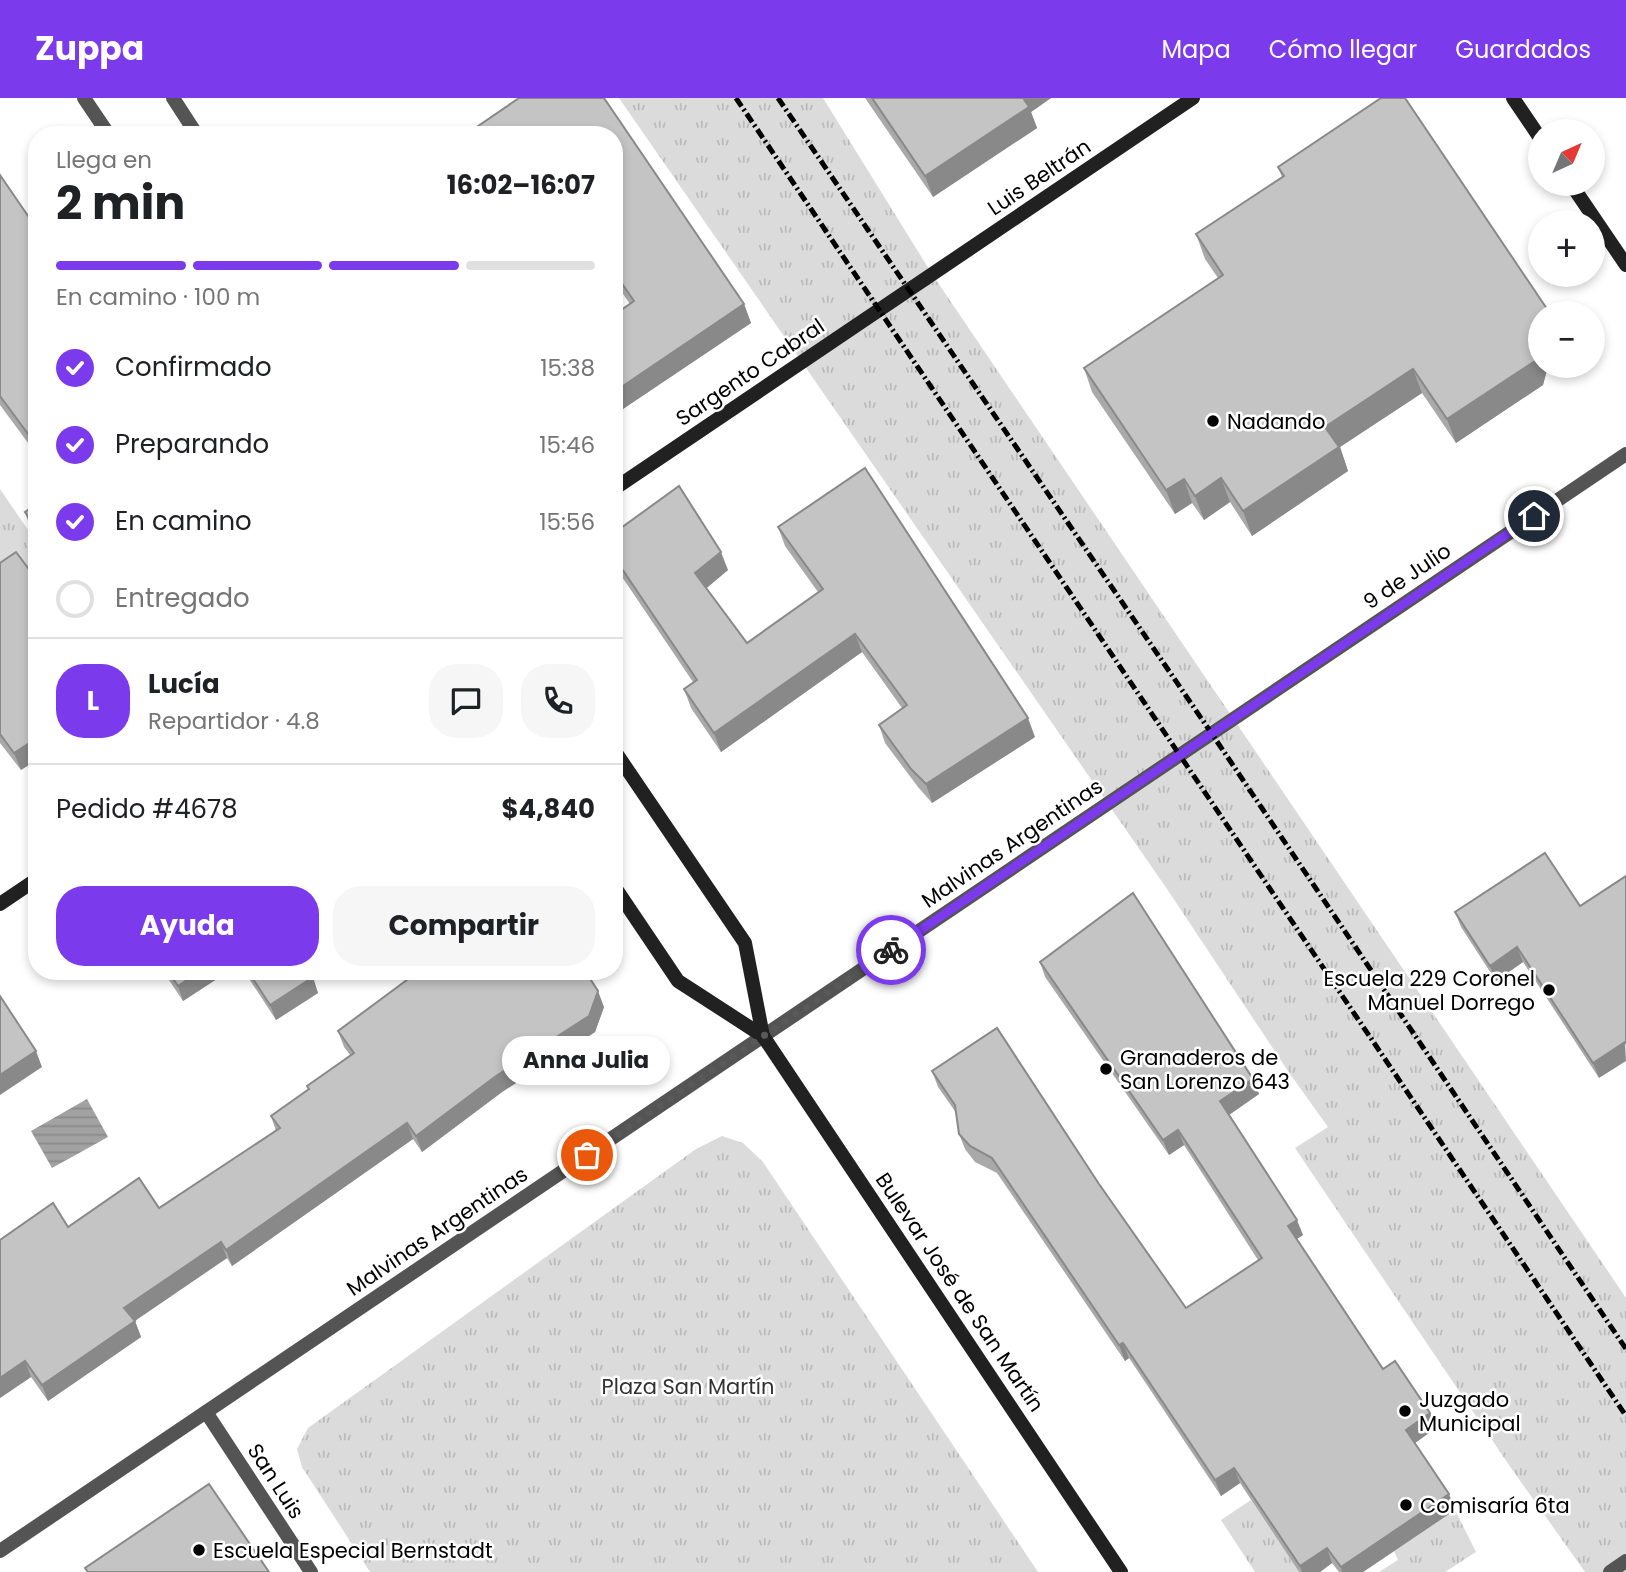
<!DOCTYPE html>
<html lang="es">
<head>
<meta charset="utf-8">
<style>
  body { margin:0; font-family:Poppins,sans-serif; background:#f6f6f6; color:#202124; height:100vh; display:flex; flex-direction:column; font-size:26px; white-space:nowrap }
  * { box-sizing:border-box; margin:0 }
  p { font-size:23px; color:#757577 }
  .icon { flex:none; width:38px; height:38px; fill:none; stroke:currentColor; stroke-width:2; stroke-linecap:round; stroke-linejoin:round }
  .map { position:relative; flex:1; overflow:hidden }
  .panel { position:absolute; left:28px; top:28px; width:595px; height:854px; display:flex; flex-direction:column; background:#fff; border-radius:28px; box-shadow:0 4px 10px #0003 }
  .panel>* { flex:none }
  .needle { width:46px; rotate:44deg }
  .controls { position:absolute; left:1528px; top:21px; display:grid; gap:14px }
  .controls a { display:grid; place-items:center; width:77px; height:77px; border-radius:50%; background:#fff; box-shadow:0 4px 10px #0003; font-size:35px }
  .pin { position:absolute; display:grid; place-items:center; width:60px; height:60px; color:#fff; margin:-30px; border:4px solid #fff; border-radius:50%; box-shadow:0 2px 7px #0007 }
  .courier { position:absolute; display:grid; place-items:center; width:70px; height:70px; margin:-35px; border:5px solid #7c3aed; border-radius:50%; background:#fff; color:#222; box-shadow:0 2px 9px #0007 }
  .bubble { position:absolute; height:49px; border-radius:24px; background:#fff; box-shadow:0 4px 10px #0003; font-size:23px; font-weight:700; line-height:49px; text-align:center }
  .overview em { font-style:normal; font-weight:700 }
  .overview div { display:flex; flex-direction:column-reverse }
  .overview { display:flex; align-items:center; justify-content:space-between; height:119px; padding:0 28px }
  h1 { font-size:46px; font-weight:700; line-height:52px }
  .bar { display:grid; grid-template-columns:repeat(4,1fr); gap:10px 7px; align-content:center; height:84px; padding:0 28px }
  .bar i { height:9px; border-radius:5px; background:#e0e0e0 }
  .bar .selected { background:#7c3aed }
  .bar p { grid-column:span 4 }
  .line { display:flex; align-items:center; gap:18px; padding:0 28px; border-top:2px solid #e0e0e0 }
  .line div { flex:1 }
  .round { display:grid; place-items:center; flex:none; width:74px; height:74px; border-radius:28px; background:#f6f6f6 }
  ol { padding:0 28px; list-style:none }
  li { display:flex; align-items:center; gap:21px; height:77px }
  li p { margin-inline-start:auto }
  li .icon { padding:7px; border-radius:50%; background:#7c3aed; color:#fff; stroke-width:4 }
  li:last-child { color:#757577 }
  li i { width:38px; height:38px; border:4px solid #e0e0e0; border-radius:50% }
  .button { display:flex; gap:14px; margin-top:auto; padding:14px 28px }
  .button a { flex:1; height:80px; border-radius:28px; background:#7c3aed; color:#fff; font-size:28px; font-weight:700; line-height:80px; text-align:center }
  .button a+a { background:#f6f6f6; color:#202124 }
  header { display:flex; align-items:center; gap:42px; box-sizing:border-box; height:98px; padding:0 35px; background:#7c3aed; color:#fff }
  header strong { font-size:33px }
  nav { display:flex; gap:38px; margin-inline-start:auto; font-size:24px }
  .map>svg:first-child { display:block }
  .grass { fill:url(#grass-tufts) }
  .water { fill:url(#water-rules) }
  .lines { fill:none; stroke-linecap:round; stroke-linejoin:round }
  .minor { stroke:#545454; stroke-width:14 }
  .tertiary { stroke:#545454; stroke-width:14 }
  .secondary { stroke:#212121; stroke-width:14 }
  .rail { stroke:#000; stroke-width:5; stroke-dasharray:10 3.5 2 3.5; stroke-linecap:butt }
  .wall { fill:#a9a9a9 }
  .shaded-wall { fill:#898989 }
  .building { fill:#c4c4c4; stroke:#898989; stroke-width:2 }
  .done { stroke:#595959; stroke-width:7; stroke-dasharray:0 12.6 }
  .route { stroke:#7c3aed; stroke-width:9 }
  .poi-dot { fill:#000; stroke:#fff; stroke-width:2.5 }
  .labels { text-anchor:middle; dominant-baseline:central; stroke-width:5; stroke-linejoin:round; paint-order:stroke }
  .street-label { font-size:21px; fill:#000; stroke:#fff }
  .poi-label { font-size:21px; fill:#000; stroke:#fff; text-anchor:start }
  .park-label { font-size:21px; fill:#323232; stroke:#fff }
</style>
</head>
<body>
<header>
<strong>Zuppa</strong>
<nav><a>Mapa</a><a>Cómo llegar</a><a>Guardados</a></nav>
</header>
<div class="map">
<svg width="1626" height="1474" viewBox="0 0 1626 1474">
  <defs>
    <pattern id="grass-tufts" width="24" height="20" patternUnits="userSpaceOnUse" patternTransform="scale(1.75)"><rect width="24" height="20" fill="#dbdbdb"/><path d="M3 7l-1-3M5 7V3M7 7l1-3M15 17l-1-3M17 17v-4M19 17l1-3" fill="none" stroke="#bababa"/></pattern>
    <pattern id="water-rules" width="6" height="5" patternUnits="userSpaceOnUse" patternTransform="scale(1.75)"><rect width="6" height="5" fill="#a2a2a2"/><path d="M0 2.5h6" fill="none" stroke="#8a8a8a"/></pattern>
  </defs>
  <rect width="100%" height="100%" fill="#fff"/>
  <!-- grass -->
  <g class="grass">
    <polygon points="619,0 823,0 932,176 1626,1200 1626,1474 1585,1474 1511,1370 1295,1050 1328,1029 1290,976 1167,791"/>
    <polygon points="0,391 37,445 37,545 0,501"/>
    <polygon points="722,1038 743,1045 763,1064 1038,1474 370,1474 302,1369 297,1351 308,1330 696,1051"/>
    <polygon points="1251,1402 1299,1474 1255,1474 1221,1422"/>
    <polygon points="1455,1412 1476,1454 1445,1474 1379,1474 1398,1462 1394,1453"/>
  </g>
  <!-- water -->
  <polygon class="water" points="87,1001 108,1039 52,1070 31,1033"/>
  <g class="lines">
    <!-- minor -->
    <polyline class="minor" points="206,1314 311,1474"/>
    <!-- tertiary -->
    <g class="tertiary">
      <polyline points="84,0 109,37"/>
      <polyline points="173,0 197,37"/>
      <polyline points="0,1453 1626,356"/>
      <polyline points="1610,1474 1626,1463"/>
    </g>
    <!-- secondary -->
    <g class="secondary">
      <polyline points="1513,0 1540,40"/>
      <polyline points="1571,86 1626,167"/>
      <polyline points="614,391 1193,0"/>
      <polyline points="614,652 745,845 763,938 1121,1474"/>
      <polyline points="614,788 678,883 763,938"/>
      <polyline points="0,806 37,781"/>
    </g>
    <!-- rail -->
    <g class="rail">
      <polyline points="736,0 1626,1318"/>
      <polyline points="778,0 1212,636 1626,1251"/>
    </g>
  </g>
  <!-- wall -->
  <g class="wall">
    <polygon points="519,0 604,0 744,206 751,225 614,317 614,217 630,206 614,183 614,37 465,37"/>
    <polygon points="865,0 1051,0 1031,14 1037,30 933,99"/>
    <polygon points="1278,69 1547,211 1549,215 1540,215 1540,268 1548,268 1543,287 1456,345 1422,295 1340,349 1348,373 1252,438 1230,404 1204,422 1192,405 1175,416 1092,294 1084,270 1218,180 1205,161 1196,136 1282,79"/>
    <polygon points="0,77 37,131 37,357 0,307"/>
    <polygon points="37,406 37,440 31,432 25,414"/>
    <polygon points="778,429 1035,639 932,705 918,689 885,645 879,627 902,610 862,554 721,654 691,610 684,591 693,584 614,467 614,435 728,472 706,490 747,545 818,494 785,448"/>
    <polygon points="0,465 21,672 0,645"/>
    <polygon points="1545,755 1599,980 1523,864 1496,883 1461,829 1455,814"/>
    <polygon points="1040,864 1253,981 1259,996 1229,1017 1303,1137 1297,1141 1383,1271 1430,1315 1436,1330 1415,1345 1455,1412 1363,1474 1339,1474 1332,1465 1320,1474 1299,1474 1240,1385 1221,1398 1129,1260 1125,1263 997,1075 975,1064 965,1051 959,1036 957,1016 938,989 932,973 1186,1210 1258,1162 1184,1047 1169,1057 1045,879"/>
    <polygon points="163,873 229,873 183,903"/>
    <polygon points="244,873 309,873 318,895 276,922"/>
    <polygon points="604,909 595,934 502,994 422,1054 413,1041 232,1168 227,1160 135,1223 141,1239 48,1303 31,1279 0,1300 0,1142 159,1110 276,1033 271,1018 308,992 307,988 350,957 344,949 338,933"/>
  </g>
  <!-- shaded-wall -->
  <g class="shaded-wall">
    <polygon points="1021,0 1051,0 1031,14 1037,30 933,99 925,78"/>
    <polygon points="744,206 751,225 614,317 614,294"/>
    <polygon points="1540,241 1540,268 1548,268 1543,287 1456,345 1447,321"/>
    <polygon points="1413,271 1422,295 1340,349 1348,373 1252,438 1243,413 1325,329"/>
    <polygon points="1221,380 1230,404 1204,422 1195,398"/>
    <polygon points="1184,381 1192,405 1175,416 1166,392"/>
    <polygon points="721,454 728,472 702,494 695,475"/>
    <polygon points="855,536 862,554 721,654 714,635"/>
    <polygon points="1028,620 1035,639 932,705 926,686"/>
    <polygon points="37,640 37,662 21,672 14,655"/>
    <polygon points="1517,849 1523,864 1496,883 1490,868"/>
    <polygon points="200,873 229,873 183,903 178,888"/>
    <polygon points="313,879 318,895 276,922 270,907"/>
    <polygon points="598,893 604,909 595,934 502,994 422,1054 416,1038"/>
    <polygon points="1625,944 1626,963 1599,980 1593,965"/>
    <polygon points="36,953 42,969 0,997 0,977"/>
    <polygon points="1253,981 1259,996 1226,1019 1220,1003"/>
    <polygon points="407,1025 413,1041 232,1168 226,1152"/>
    <polygon points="1178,1032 1184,1047 1169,1057 1163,1042"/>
    <polygon points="1297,1122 1303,1137 1293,1143 1288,1128"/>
    <polygon points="221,1144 227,1160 130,1226 124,1210"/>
    <polygon points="135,1223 141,1239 48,1303 42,1287"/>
    <polygon points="1123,1245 1129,1260 1125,1263 1119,1247"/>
    <polygon points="25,1263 31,1279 0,1300 0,1280"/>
    <polygon points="1430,1315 1436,1330 1412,1347 1406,1332"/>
    <polygon points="1234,1370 1240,1385 1221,1398 1215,1382"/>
    <polygon points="1449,1396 1455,1412 1363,1474 1342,1474 1341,1469"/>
    <polygon points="1327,1450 1332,1465 1320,1474 1302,1474 1300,1468"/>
  </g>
  <!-- building -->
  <g class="building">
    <polygon points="519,0 604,0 744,206 614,294 614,217 634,203 614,174 614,37 465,37"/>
    <polygon points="872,0 1023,0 1029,9 925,78"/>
    <polygon points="1381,0 1405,0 1547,211 1546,215 1540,215 1540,241 1535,263 1447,321 1413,271 1325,329 1339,349 1243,413 1221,380 1195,398 1184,381 1166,392 1084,270 1223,177 1196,136 1284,78 1278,69"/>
    <polygon points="0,77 37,131 37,348 0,298"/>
    <polygon points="865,370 1028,620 926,686 911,671 879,627 907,607 855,536 714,635 684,591 697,582 614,459 614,435 679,388 721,454 695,475 747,545 823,491 778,429"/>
    <polygon points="37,406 37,432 25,414"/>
    <polygon points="16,454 37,482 37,640 14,655 0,636 0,465"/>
    <polygon points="1545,755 1580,808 1626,778 1626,945 1625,944 1593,965 1517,849 1490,868 1455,814"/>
    <polygon points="1133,795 1253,981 1220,1003 1297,1122 1288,1128 1383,1271 1395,1263 1430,1315 1406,1332 1449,1396 1341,1469 1327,1450 1300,1468 1234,1370 1215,1382 1123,1245 1119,1247 992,1060 970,1048 959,1036 955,1007 932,973 997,930 1099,1086 1186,1210 1262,1160 1178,1032 1163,1042 1040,864"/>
    <polygon points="168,873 200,873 178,888"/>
    <polygon points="248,873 309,873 313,879 270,907"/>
    <polygon points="419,873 585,873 598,893 589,918 496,978 416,1038 407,1025 226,1152 221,1144 124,1210 135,1223 42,1287 25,1263 0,1280 0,1142 53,1105 68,1129 139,1080 159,1110 280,1030 271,1018 309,991 307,988 354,955 338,933"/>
    <polygon points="0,898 36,953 0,977"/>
    <polygon points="209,1386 269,1474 88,1474 85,1470"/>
  </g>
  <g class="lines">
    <!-- done -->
    <polyline class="done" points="587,1057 891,852"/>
    <!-- route -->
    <polyline class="route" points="891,852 1534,418"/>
  </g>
  <!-- markers -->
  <g class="poi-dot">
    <circle cx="1213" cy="323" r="7"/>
    <circle cx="1549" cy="892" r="7"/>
    <circle cx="1106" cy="971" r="7"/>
    <circle cx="1405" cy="1313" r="7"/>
    <circle cx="1406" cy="1407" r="7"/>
    <circle cx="199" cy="1452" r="7"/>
  </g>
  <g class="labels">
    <!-- street labels -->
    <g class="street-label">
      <text transform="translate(1039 79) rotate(-34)">Luis Beltrán</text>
      <text transform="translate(750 274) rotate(-34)">Sargento Cabral</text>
      <text transform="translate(1407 478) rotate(-34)">9 de Julio</text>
      <text transform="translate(1012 745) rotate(-34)">Malvinas Argentinas</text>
      <text transform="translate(437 1133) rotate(-34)">Malvinas Argentinas</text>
      <text transform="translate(960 1194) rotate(56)">Bulevar José de San Martín</text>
      <text transform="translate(276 1383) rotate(57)">San Luis</text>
    </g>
    <!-- poi labels -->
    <g class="poi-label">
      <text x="1227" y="323">Nadando</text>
      <text x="1535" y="880" text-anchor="end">Escuela 229 Coronel<tspan x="1535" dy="24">Manuel Dorrego</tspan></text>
      <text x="1120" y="959">Granaderos de<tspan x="1120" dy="24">San Lorenzo 643</tspan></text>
      <text x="1419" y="1301">Juzgado<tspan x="1419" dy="24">Municipal</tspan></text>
      <text x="1420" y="1407">Comisaría 6ta</text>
      <text x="213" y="1452">Escuela Especial Bernstadt</text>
    </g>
    <!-- park labels -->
    <g class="park-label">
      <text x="688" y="1288">Plaza San Martín</text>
    </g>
  </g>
</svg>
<div class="controls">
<a><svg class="needle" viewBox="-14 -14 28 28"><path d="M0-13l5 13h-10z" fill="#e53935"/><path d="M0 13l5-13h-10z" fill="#757577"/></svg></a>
<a>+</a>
<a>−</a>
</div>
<div class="pin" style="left:587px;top:1057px;background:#ea580c"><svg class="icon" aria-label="bag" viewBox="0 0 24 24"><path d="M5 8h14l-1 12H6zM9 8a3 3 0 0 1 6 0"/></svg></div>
<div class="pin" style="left:1534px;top:418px;background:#1f2937"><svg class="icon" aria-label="home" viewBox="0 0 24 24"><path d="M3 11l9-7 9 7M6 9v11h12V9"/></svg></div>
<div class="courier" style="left:891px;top:852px"><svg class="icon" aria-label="bike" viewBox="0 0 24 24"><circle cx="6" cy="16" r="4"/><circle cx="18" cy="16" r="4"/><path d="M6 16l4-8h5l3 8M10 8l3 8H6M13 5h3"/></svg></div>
<div class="bubble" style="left:502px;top:938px;width:168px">Anna Julia</div>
<section class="panel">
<div class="overview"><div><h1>2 min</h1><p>Llega en</p></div><em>16:02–16:07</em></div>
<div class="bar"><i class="selected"></i><i class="selected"></i><i class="selected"></i><i></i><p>En camino · 100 m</p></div>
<ol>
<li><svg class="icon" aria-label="check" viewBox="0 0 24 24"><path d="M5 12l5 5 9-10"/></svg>Confirmado<p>15:38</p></li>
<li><svg class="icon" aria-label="check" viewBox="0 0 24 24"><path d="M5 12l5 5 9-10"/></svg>Preparando<p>15:46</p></li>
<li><svg class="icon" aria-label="check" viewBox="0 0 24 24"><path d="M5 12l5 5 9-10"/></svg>En camino<p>15:56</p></li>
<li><i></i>Entregado</li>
</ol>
<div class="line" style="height:126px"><b class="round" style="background:#7c3aed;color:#fff">L</b><div><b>Lucía</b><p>Repartidor · 4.8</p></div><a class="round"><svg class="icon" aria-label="chat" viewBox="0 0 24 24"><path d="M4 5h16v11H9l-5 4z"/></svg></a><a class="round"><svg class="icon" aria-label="phone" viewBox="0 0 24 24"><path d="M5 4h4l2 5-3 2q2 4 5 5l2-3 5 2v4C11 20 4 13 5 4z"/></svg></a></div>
<div class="line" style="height:91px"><div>Pedido #4678</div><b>$4,840</b></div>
<div class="button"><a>Ayuda</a><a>Compartir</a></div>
</section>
</div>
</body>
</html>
